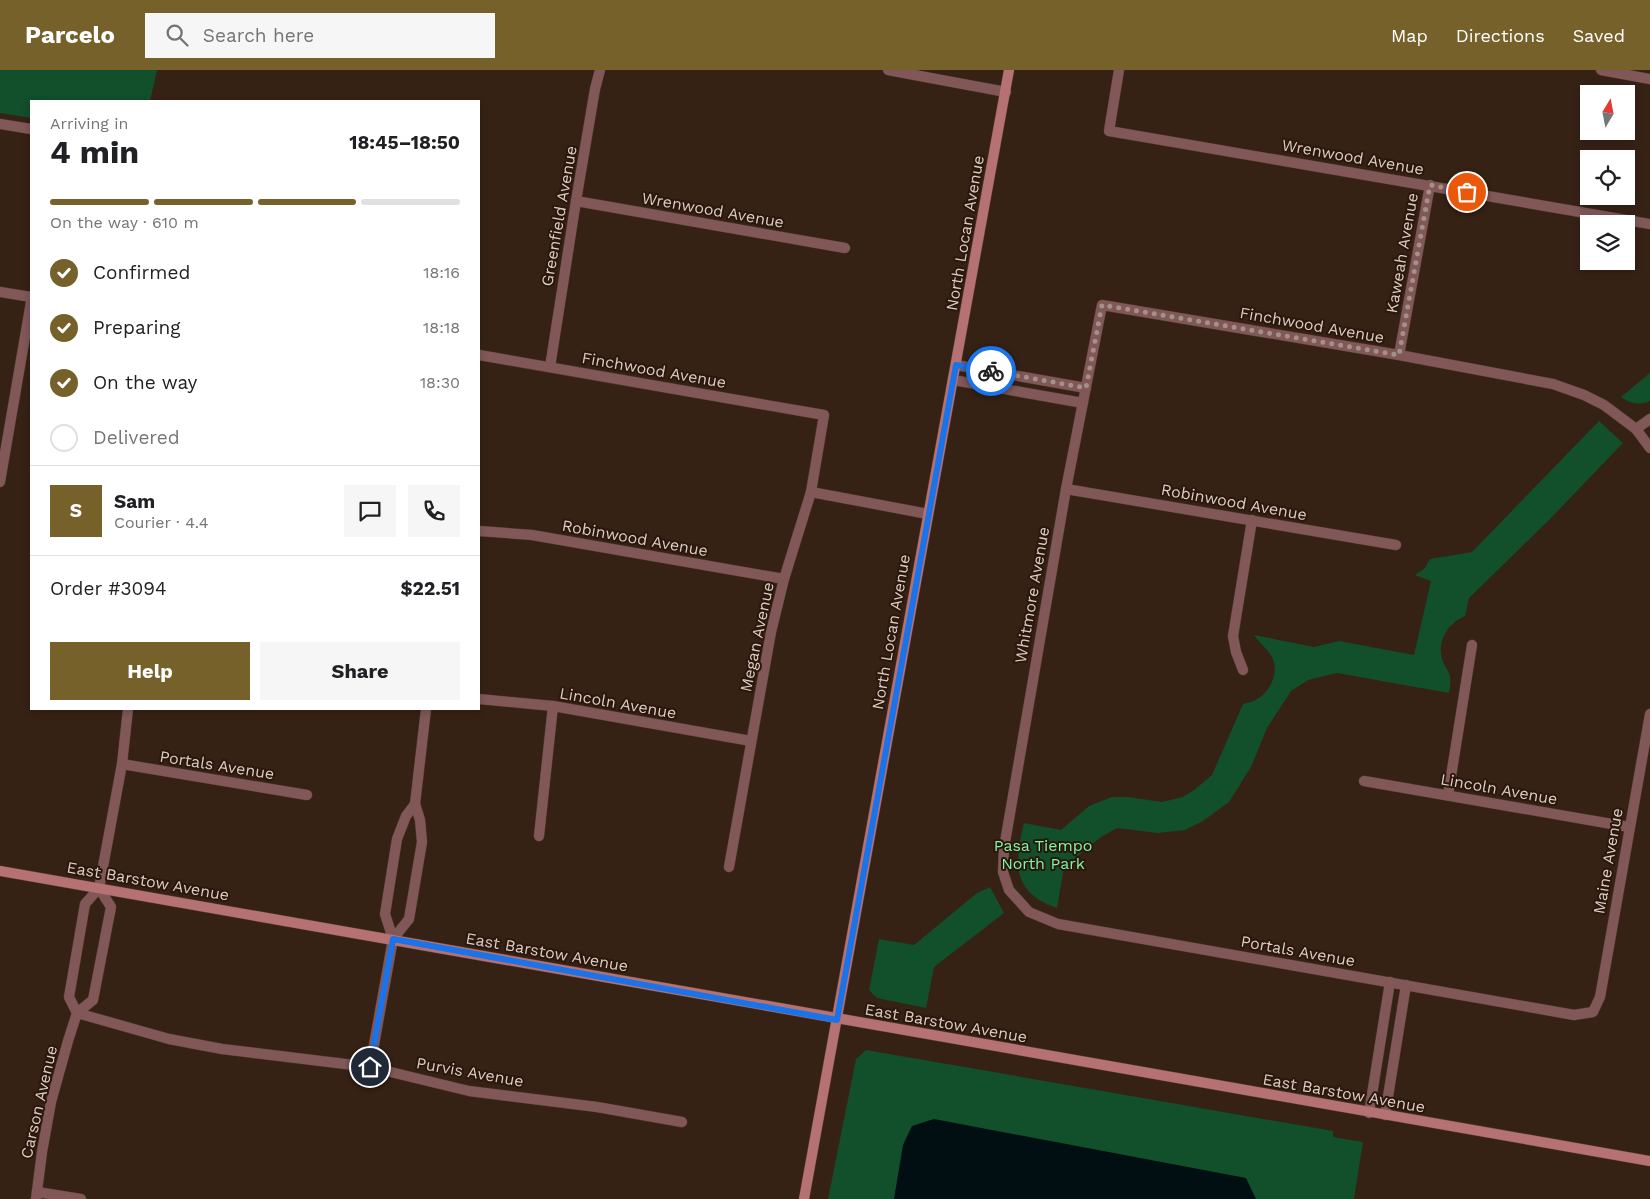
<!DOCTYPE html>
<html lang="en">
<head>
<meta charset="utf-8">
<style>
  body { margin:0; font-family:"Work Sans",sans-serif; background:#f6f6f6; color:#202124; height:100vh; display:flex; flex-direction:column; font-size:19px; white-space:nowrap }
  * { box-sizing:border-box; margin:0 }
  p { font-size:16px; color:#757577 }
  .icon { flex:none; width:28px; height:28px; fill:none; stroke:currentColor; stroke-width:2; stroke-linecap:round; stroke-linejoin:round }
  .map { position:relative; flex:1; overflow:hidden }
  .details { position:absolute; left:30px; top:30px; width:450px; height:610px; display:flex; flex-direction:column; background:#fff; border-radius:0px; box-shadow:0 2px 8px #0003 }
  .details>* { flex:none }
  .needle { width:32px; rotate:10deg }
  .buttons { position:absolute; left:1580px; top:15px; display:grid; gap:10px }
  .buttons a { display:grid; place-items:center; width:55px; height:55px; border-radius:0px; background:#fff; box-shadow:0 2px 8px #0003; font-size:25px }
  .pin { position:absolute; display:grid; place-items:center; width:42px; height:42px; color:#fff; margin:-21px; border:2px solid #fff; border-radius:50%; box-shadow:0 1px 5px #0007 }
  .courier { position:absolute; display:grid; place-items:center; width:50px; height:50px; margin:-25px; border:4px solid #1a73e8; border-radius:50%; background:#fff; color:#222; box-shadow:0 1px 6px #0007 }
  .headline em { font-style:normal; font-weight:700 }
  .headline div { display:flex; flex-direction:column-reverse }
  .headline { display:flex; align-items:center; justify-content:space-between; height:85px; padding:0 20px }
  h1 { font-size:32px; font-weight:700; line-height:38px }
  .bar { display:grid; grid-template-columns:repeat(4,1fr); gap:8px 5px; align-content:center; height:60px; padding:0 20px }
  .bar i { height:6px; border-radius:4px; background:#e0e0e0 }
  .bar .current { background:#77612b }
  .bar p { grid-column:span 4 }
  .line { display:flex; align-items:center; gap:12px; padding:0 20px; border-top:1px solid #e0e0e0 }
  .line div { flex:1 }
  .round { display:grid; place-items:center; flex:none; width:52px; height:52px; border-radius:0px; background:#f6f6f6 }
  ol { padding:0 20px; list-style:none }
  li { display:flex; align-items:center; gap:15px; height:55px }
  li p { margin-inline-start:auto }
  li .icon { padding:5px; border-radius:50%; background:#77612b; color:#fff; stroke-width:4 }
  li:last-child { color:#757577 }
  li i { width:28px; height:28px; border:2px solid #e0e0e0; border-radius:50% }
  .action { display:flex; gap:10px; margin-top:auto; padding:10px 20px }
  .action a { flex:1; height:58px; border-radius:0px; background:#77612b; color:#fff; font-size:20px; font-weight:700; line-height:58px; text-align:center }
  .action a+a { background:#f6f6f6; color:#202124 }
  header { display:flex; align-items:center; gap:30px; box-sizing:border-box; height:70px; padding:0 25px; background:#77612b; color:#fff }
  header strong { font-size:24px }
  nav { display:flex; gap:28px; margin-inline-start:auto; font-size:18px }
  .search { width:350px; height:45px; background:#f6f6f6; display:flex; align-items:center; gap:12px; box-sizing:border-box; padding:0 18px; border-radius:0px; color:#757577; font-size:19px }
  .map>svg:first-child { display:block }
  .green { fill:#124f2b }
  .water { fill:#010f13 }
  .lines { fill:none; stroke-linecap:round; stroke-linejoin:round }
  .street-casing { stroke:#513d31; stroke-width:11 }
  .secondary-casing { stroke:#513d31; stroke-width:11 }
  .street { stroke:#825758; stroke-width:10 }
  .secondary { stroke:#b67173; stroke-width:10 }
  .done { stroke:#a29188; stroke-width:5; stroke-dasharray:0 9 }
  .route { stroke:#1a73e8; stroke-width:6 }
  .labels { text-anchor:middle; dominant-baseline:central; stroke-width:4; stroke-linejoin:round; paint-order:stroke }
  .street-label { font-size:16px; fill:#dccec6; stroke:#2b170b }
  .park-label { font-size:16px; fill:#7cf7a6; stroke:#2b170b }
</style>
</head>
<body>
<header>
<strong>Parcelo</strong>
<div class="search"><svg class="icon" aria-label="search" viewBox="0 0 24 24"><circle cx="10" cy="10" r="6"/><path d="M15 15l6 6"/></svg>Search here</div>
<nav><a>Map</a><a>Directions</a><a>Saved</a></nav>
</header>
<div class="map">
<svg width="1650" height="1129" viewBox="0 0 1650 1129">
  <rect width="100%" height="100%" fill="#362115"/>
  <!-- green -->
  <g class="green">
    <polygon points="0,0 157,0 150,31 31,31 31,48 0,43"/>
    <path d="M1650 303V331C1639 336 1631 334 1621 327Z"/>
    <path d="M1599 351 1623 373 1549 450 1469 528 1465 546C1447 554 1436 572 1443 592 1445 597 1449 601 1450 607 1451 612 1450 617 1449 623L1337 603 1308 610 1291 621 1267 658 1251 697 1229 732 1203 751 1185 760 1158 763 1117 758 1101 767 1064 797 1057 838C1012 823 1014 793 1024 753L1061 760 1089 736 1112 727H1128L1162 732 1183 727 1194 720 1212 705 1243 634C1246 633 1251 632 1254 631 1270 623 1280 603 1272 587 1267 578 1259 573 1254 565L1314 577 1339 571 1414 585 1431 511 1415 505 1425 498 1430 489 1472 482Z"/>
    <polygon points="990,817 1004,843 934,897 926,938 877,928 869,920 879,869 914,875 977,823"/>
    <polygon points="866,980 1333,1061 1333,1067 1363,1072 1354,1129 828,1129 856,989"/>
  </g>
  <!-- water -->
  <polygon class="water" points="934,1049 1246,1108 1256,1129 894,1129 903,1075 912,1056"/>
  <g class="lines">
    <defs>
      <g id="street">
        <polyline points="888,0 1006,22"/>
        <polyline points="1119,0 1109,61 1650,154"/>
        <polyline points="1601,0 1650,9"/>
        <polyline points="0,54 31,59"/>
        <polyline points="576,131 845,178"/>
        <polyline points="0,222 31,227"/>
        <polyline points="479,285 824,345 811,422 784,509 771,562 729,797"/>
        <polyline points="1399,285 1430,115"/>
        <polyline points="956,295 1086,318"/>
        <polyline points="550,297 576,131 595,19 600,0"/>
        <polyline points="953,310 1083,333"/>
        <polyline points="1636,359 1650,349"/>
        <polyline points="1650,378 1636,359 1604,335 1584,325 1553,314 1399,285 1102,235 1066,419 1004,778 1003,802 1009,820 1029,842 1058,854 1574,945 1593,942 1600,927 1650,644"/>
        <polyline points="0,412 31,232"/>
        <polyline points="1066,419 1396,475"/>
        <polyline points="811,422 928,444"/>
        <polyline points="479,461 532,465 784,509"/>
        <polyline points="1243,600 1236,582 1233,566 1252,450"/>
        <polyline points="479,629 553,636 751,671"/>
        <polyline points="122,694 307,725"/>
        <polyline points="1364,711 1629,757"/>
        <polyline points="1448,725 1472,575"/>
        <polyline points="539,766 553,636"/>
        <polyline points="393,869 409,849 422,772 420,750 415,734 426,639"/>
        <polyline points="77,943 169,969 222,979 370,997 469,1021 597,1037 682,1052"/>
        <polyline points="77,943 69,927 85,834 99,818 122,694 128,639"/>
        <polyline points="370,997 393,869 385,844 397,769 406,746 415,734"/>
        <polyline points="1369,1043 1390,912"/>
        <polyline points="1385,1045 1406,915"/>
        <polyline points="37,1122 81,1129"/>
        <polyline points="36,1129 42,1082 51,1032 68,971 77,943 93,930 111,837 99,818"/>
      </g>
      <g id="secondary">
        <path d="M0 801C550 896 1100 996 1650 1091"/>
        <polyline points="804,1129 1009,0"/>
      </g>
    </defs>
    <!-- street casing -->
    <use href="#street" class="street-casing"/>
    <!-- secondary casing -->
    <use href="#secondary" class="secondary-casing"/>
    <!-- street -->
    <use href="#street" class="street"/>
    <!-- secondary -->
    <use href="#secondary" class="secondary"/>
  </g>
  <g class="lines">
    <!-- done -->
    <polyline class="done" points="991,301 1086,318 1102,235 1399,285 1430,115 1467,122"/>
    <!-- route -->
    <polyline class="route" points="370,997 393,869 837,950 956,295 991,301"/>
  </g>
  <g class="labels">
    <!-- street labels -->
    <g class="street-label">
      <text transform="translate(1353 87) rotate(10)">Wrenwood Avenue</text>
      <text transform="translate(713 140) rotate(10)">Wrenwood Avenue</text>
      <text transform="translate(559 146) rotate(-80)">Greenfield Avenue</text>
      <text transform="translate(965 163) rotate(-80)">North Locan Avenue</text>
      <text transform="translate(1402 183) rotate(-80)">Kaweah Avenue</text>
      <text transform="translate(1312 255) rotate(10)">Finchwood Avenue</text>
      <text transform="translate(654 300) rotate(10)">Finchwood Avenue</text>
      <text transform="translate(1234 432) rotate(10)">Robinwood Avenue</text>
      <text transform="translate(635 468) rotate(10)">Robinwood Avenue</text>
      <text transform="translate(1032 525) rotate(-80)">Whitmore Avenue</text>
      <text transform="translate(891 562) rotate(-80)">North Locan Avenue</text>
      <text transform="translate(757 567) rotate(-78)">Megan Avenue</text>
      <text transform="translate(618 633) rotate(10)">Lincoln Avenue</text>
      <text transform="translate(217 695) rotate(9)">Portals Avenue</text>
      <text transform="translate(1499 719) rotate(10)">Lincoln Avenue</text>
      <text transform="translate(1608 791) rotate(-80)">Maine Avenue</text>
      <text transform="translate(148 811) rotate(10)">East Barstow Avenue</text>
      <text transform="translate(1298 881) rotate(10)">Portals Avenue</text>
      <text transform="translate(547 882) rotate(10)">East Barstow Avenue</text>
      <text transform="translate(946 953) rotate(10)">East Barstow Avenue</text>
      <text transform="translate(470 1002) rotate(10)">Purvis Avenue</text>
      <text transform="translate(1344 1023) rotate(10)">East Barstow Avenue</text>
      <text transform="translate(39 1032) rotate(-77)">Carson Avenue</text>
    </g>
    <!-- park labels -->
    <g class="park-label">
      <text x="1043" y="775">Pasa Tiempo<tspan x="1043" dy="18">North Park</tspan></text>
    </g>
  </g>
</svg>
<div class="buttons">
<a><svg class="needle" viewBox="-14 -14 28 28"><path d="M0-13l5 13h-10z" fill="#e53935"/><path d="M0 13l5-13h-10z" fill="#757577"/></svg></a>
<a><svg class="icon" aria-label="locate" viewBox="0 0 24 24"><circle cx="12" cy="12" r="6"/><path d="M12 2v4M12 18v4M2 12h4M18 12h4"/></svg></a>
<a><svg class="icon" aria-label="layers" viewBox="0 0 24 24"><path d="M12 4l9 5-9 5-9-5zM3 14l9 5 9-5"/></svg></a>
</div>
<div class="pin" style="left:1467px;top:122px;background:#ea580c"><svg class="icon" aria-label="bag" viewBox="0 0 24 24"><path d="M5 8h14l-1 12H6zM9 8a3 3 0 0 1 6 0"/></svg></div>
<div class="pin" style="left:370px;top:997px;background:#1f2937"><svg class="icon" aria-label="home" viewBox="0 0 24 24"><path d="M3 11l9-7 9 7M6 9v11h12V9"/></svg></div>
<div class="courier" style="left:991px;top:301px"><svg class="icon" aria-label="bike" viewBox="0 0 24 24"><circle cx="6" cy="16" r="4"/><circle cx="18" cy="16" r="4"/><path d="M6 16l4-8h5l3 8M10 8l3 8H6M13 5h3"/></svg></div>
<section class="details">
<div class="headline"><div><h1>4 min</h1><p>Arriving in</p></div><em>18:45–18:50</em></div>
<div class="bar"><i class="current"></i><i class="current"></i><i class="current"></i><i></i><p>On the way · 610 m</p></div>
<ol>
<li><svg class="icon" aria-label="check" viewBox="0 0 24 24"><path d="M5 12l5 5 9-10"/></svg>Confirmed<p>18:16</p></li>
<li><svg class="icon" aria-label="check" viewBox="0 0 24 24"><path d="M5 12l5 5 9-10"/></svg>Preparing<p>18:18</p></li>
<li><svg class="icon" aria-label="check" viewBox="0 0 24 24"><path d="M5 12l5 5 9-10"/></svg>On the way<p>18:30</p></li>
<li><i></i>Delivered</li>
</ol>
<div class="line" style="height:90px"><b class="round" style="background:#77612b;color:#fff">S</b><div><b>Sam</b><p>Courier · 4.4</p></div><a class="round"><svg class="icon" aria-label="chat" viewBox="0 0 24 24"><path d="M4 5h16v11H9l-5 4z"/></svg></a><a class="round"><svg class="icon" aria-label="phone" viewBox="0 0 24 24"><path d="M5 4h4l2 5-3 2q2 4 5 5l2-3 5 2v4C11 20 4 13 5 4z"/></svg></a></div>
<div class="line" style="height:65px"><div>Order #3094</div><b>$22.51</b></div>
<div class="action"><a>Help</a><a>Share</a></div>
</section>
</div>
</body>
</html>
